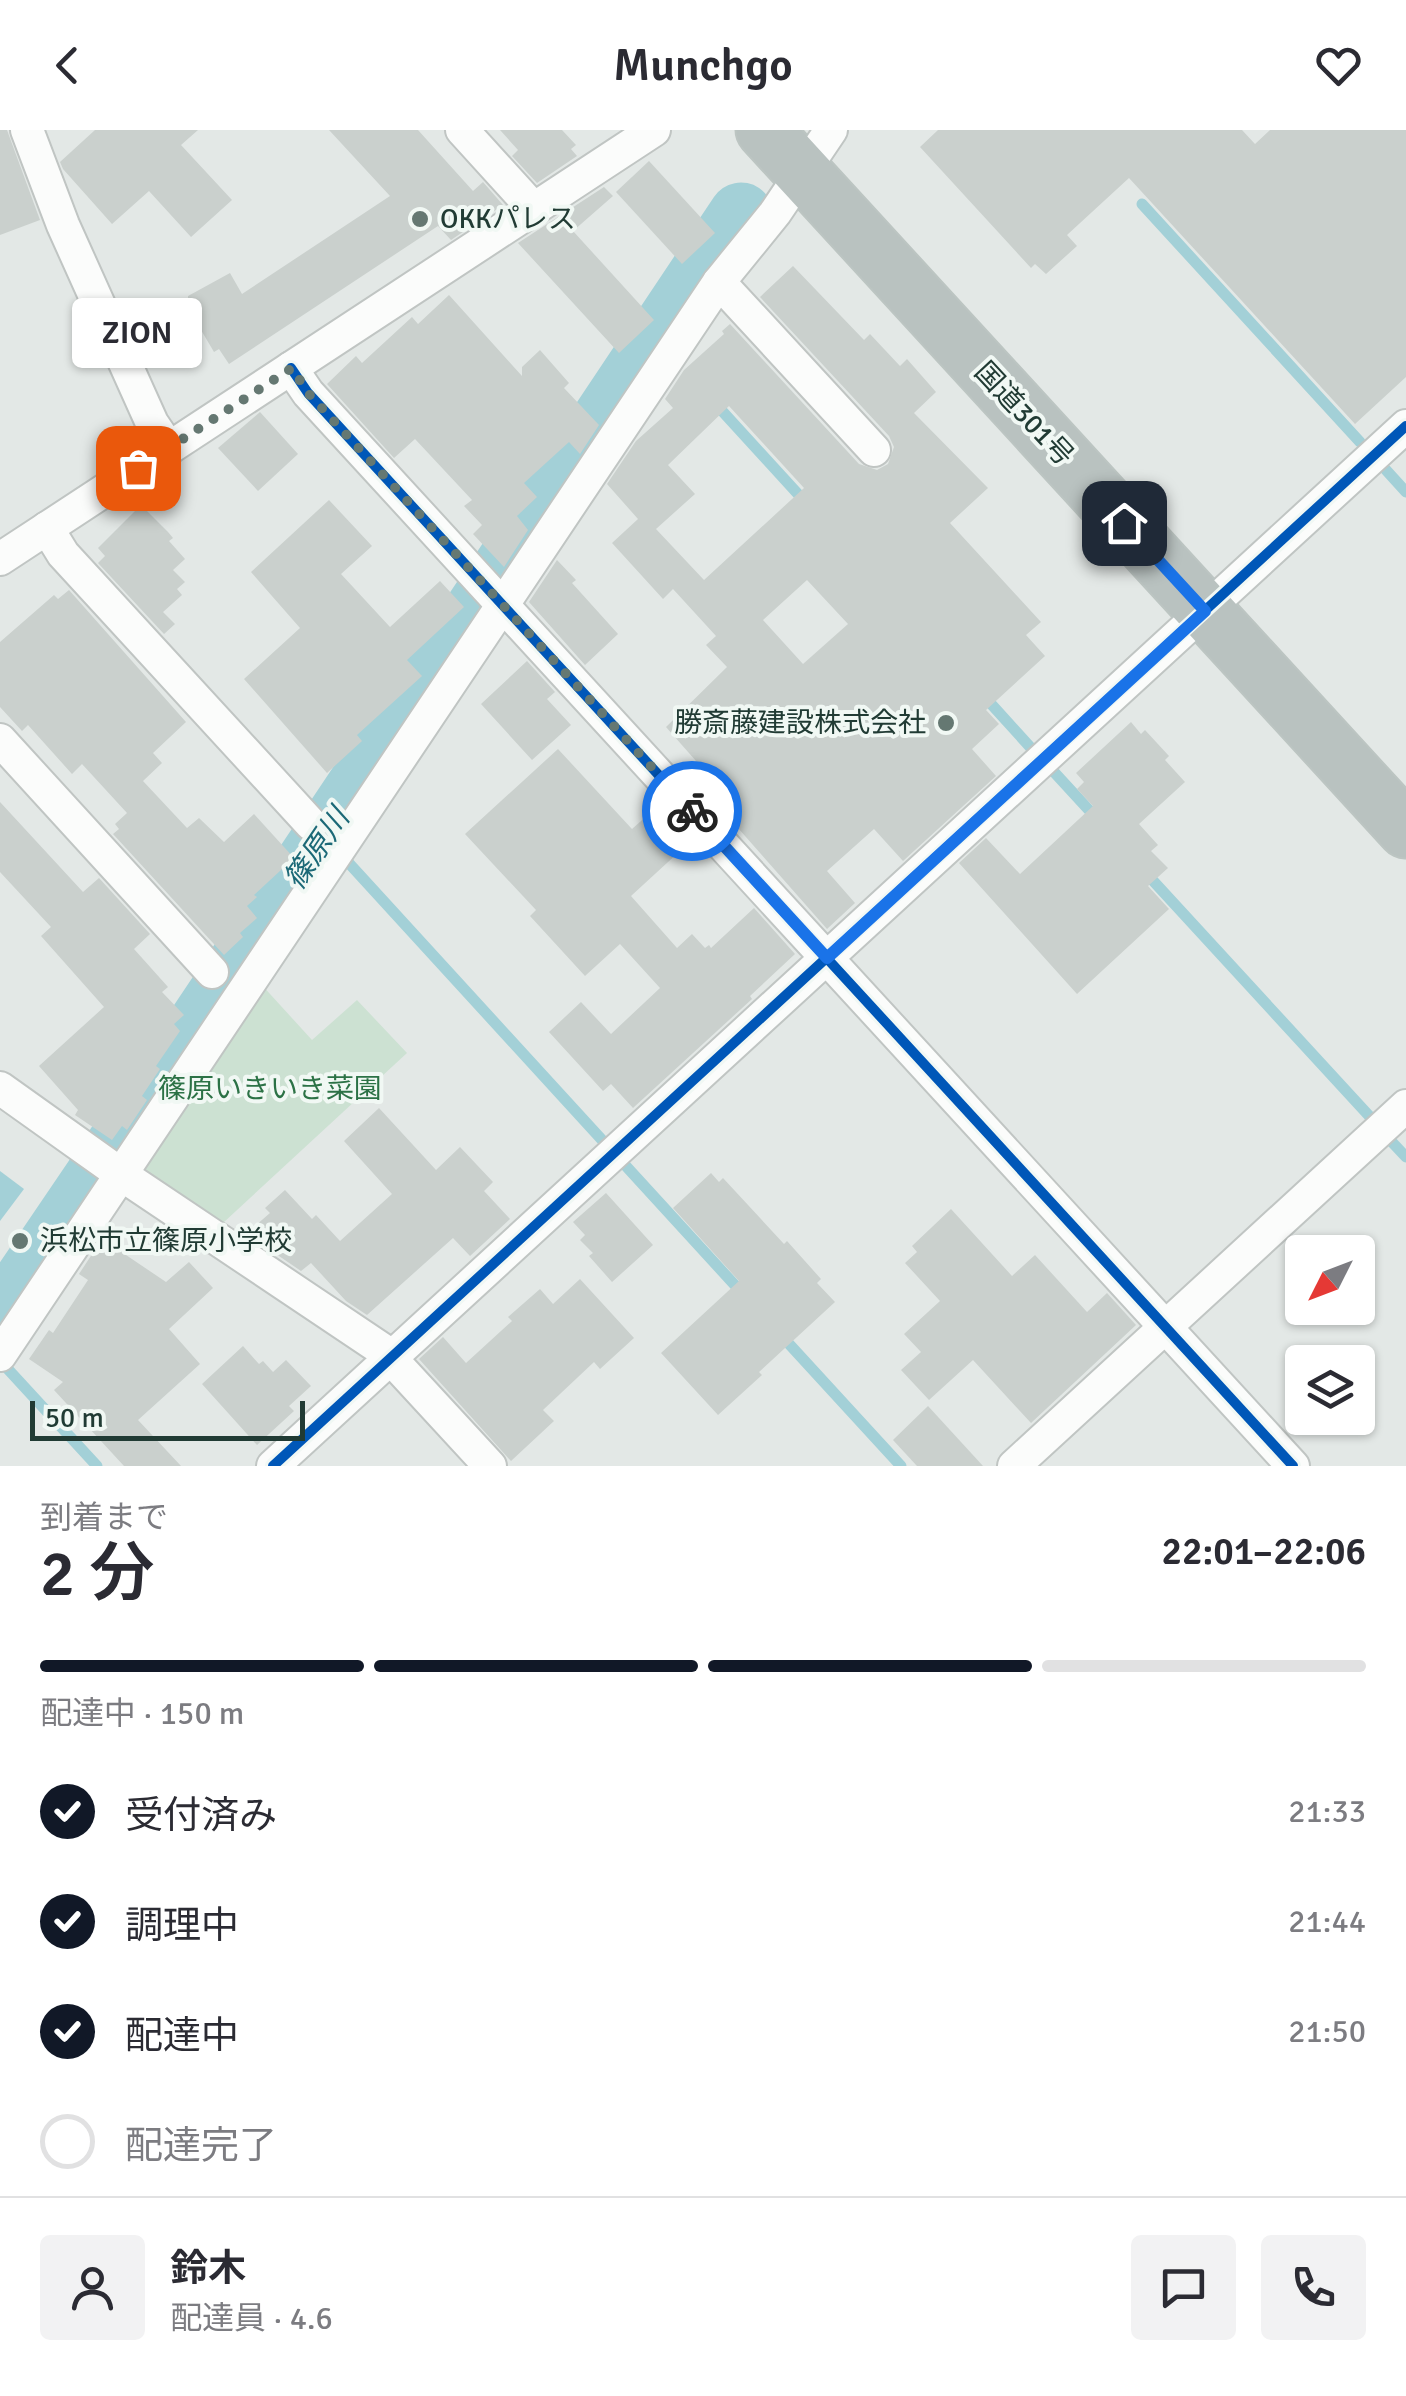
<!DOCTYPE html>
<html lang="ja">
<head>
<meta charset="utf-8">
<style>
  body { margin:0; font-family:Signika,"Noto Sans JP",sans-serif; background:#f2f2f3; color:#2b2b33; height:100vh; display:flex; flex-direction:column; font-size:38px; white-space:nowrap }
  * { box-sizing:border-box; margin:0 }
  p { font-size:32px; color:#7c7c81 }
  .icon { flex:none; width:55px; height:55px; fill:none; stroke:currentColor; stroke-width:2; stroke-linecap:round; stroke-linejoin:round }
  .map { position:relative; height:1336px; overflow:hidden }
  .side { display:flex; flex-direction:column; background:#fff; flex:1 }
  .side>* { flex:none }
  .needle { width:65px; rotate:228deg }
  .fabs { position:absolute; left:1285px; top:1105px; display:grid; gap:20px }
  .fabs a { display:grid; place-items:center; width:90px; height:90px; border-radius:10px; background:#fff; box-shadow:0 2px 8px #0004; font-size:50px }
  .scale { position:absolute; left:30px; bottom:25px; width:275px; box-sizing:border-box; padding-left:10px; border:5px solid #213b34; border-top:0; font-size:28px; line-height:35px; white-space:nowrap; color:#213b34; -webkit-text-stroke:8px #f1f8f4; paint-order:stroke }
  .pin { position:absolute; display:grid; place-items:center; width:85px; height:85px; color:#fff; margin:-42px; border-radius:20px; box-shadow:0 5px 15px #0006 }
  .courier { position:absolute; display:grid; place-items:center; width:100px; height:100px; margin:-50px; border:8px solid #1a73e8; border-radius:50%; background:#fff; color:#222; box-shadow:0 2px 12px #0007 }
  .bubble { position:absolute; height:70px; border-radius:10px; background:#fff; box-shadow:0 2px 8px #0004; font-size:32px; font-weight:600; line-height:70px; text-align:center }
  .headline em { font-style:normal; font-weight:600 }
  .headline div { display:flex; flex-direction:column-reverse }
  .headline { display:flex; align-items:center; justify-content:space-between; height:170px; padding:0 40px }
  h1 { font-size:65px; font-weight:600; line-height:75px }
  .bar { display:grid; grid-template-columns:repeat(4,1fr); gap:15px 10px; align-content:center; height:120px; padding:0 40px }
  .bar i { height:12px; border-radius:8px; background:#e1e1e2 }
  .bar .selected { background:#111827 }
  .bar p { grid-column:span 4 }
  .line { display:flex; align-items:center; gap:25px; padding:0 40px; border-top:2px solid #e1e1e2 }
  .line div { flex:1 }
  .round { display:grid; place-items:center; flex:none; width:105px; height:105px; border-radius:10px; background:#f2f2f3 }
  ol { padding:0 40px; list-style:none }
  li { display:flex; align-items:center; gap:30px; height:110px }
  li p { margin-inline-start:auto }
  li .icon { padding:10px; border-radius:50%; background:#111827; color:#fff; stroke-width:4 }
  li:last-child { color:#7c7c81 }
  li i { width:55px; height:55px; border:5px solid #e1e1e2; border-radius:50% }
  header { display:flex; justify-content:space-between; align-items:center; height:130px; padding:0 40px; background:#fff; font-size:45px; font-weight:600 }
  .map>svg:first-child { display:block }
  .green { fill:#cce1d2 }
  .water { fill:#a3d0d7 }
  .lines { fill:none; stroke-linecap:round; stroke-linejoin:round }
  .stream { stroke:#a3d0d7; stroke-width:11 }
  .river { stroke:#a3d0d7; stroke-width:65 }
  .building { fill:#cad0cd; fill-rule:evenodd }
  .street-casing { stroke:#c0c5c3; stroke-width:36 }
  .highway-casing { stroke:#bcc5c2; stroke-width:59 }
  .street { stroke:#fbfcfb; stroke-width:32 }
  .highway { stroke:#b9c2c0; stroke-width:55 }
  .cycleway-casing { stroke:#f1f8f4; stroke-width:16 }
  .cycleway { stroke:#0057b8; stroke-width:10 }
  .done { stroke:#657872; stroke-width:10; stroke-dasharray:0 18 }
  .route { stroke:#1a73e8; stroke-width:12 }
  .poi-dot { fill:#657872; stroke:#f1f8f4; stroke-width:4 }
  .labels { text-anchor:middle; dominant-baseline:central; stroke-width:8; stroke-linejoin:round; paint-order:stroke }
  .poi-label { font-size:28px; fill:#213b34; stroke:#f1f8f4; text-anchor:start }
  .street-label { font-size:28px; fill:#213b34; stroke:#f1f8f4 }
  .park-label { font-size:28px; fill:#2c7246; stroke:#f1f8f4 }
  .water-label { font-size:30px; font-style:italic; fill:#1c6977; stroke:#f1f8f4 }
</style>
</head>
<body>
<header><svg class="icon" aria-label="back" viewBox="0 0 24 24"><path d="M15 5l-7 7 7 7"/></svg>Munchgo<svg class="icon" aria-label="heart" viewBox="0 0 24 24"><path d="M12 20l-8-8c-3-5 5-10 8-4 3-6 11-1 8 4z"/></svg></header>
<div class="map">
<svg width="1406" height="1336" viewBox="0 0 1406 1336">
  <rect width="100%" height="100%" fill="#e3e8e6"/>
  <!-- green -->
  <polygon class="green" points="260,853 312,910 357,870 407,923 223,1093 145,1041 143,1029"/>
  <!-- water -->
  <polygon class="water" points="0,1041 24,1059 0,1091"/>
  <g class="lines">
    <!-- stream -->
    <g class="stream">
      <polyline points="1142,74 1360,312"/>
      <polyline points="713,271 808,375"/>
      <polyline points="1386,340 1406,362"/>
      <polyline points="983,565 1031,618"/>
      <polyline points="1054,642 1099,691"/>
      <polyline points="346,730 603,1011"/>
      <polyline points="1145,742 1372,989"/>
      <polyline points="1390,1010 1406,1027"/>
      <polyline points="625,1035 743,1164"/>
      <polyline points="779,1203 901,1336"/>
      <polyline points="5,1236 97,1336"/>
    </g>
    <!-- river -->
    <g class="river">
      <polyline points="496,452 741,85"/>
      <polyline points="151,968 484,470"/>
      <polyline points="0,1190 127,1003"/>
    </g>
  </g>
  <!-- building -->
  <g class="building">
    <polygon points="0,0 7,0 40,90 0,105"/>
    <polygon points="95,0 198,0 181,15 232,70 191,107 149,61 112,94 63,39 60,32"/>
    <polygon points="329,0 418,0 473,61 483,52 503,75 451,110 438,96 229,234 219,219 214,222 188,178 188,166 230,143 242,164 390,66"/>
    <polygon points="500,0 562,0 576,15 571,19 577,26 537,53 512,26 518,20"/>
    <polygon points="938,0 1242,0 1255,14 1270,0 1406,0 1406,247 1355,294 1129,48 1067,105 1077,116 1046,144 1035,134 1031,138 920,17"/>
    <polygon points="649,31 715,103 682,134 616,62"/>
    <polygon points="604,57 613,66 573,101 654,190 619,223 518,113"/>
    <path d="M793 136 864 210 870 204 900 236 907 229 936 262 914 283 988 358 950 393 1041 492 1026 505 1045 526 986 580 999 594 972 619 996 646 903 731 874 699 827 741 855 773 827 799 723 681 721 683 689 648 694 644 689 638 696 631 666 597 727 537 706 515 716 506 673 459 663 469 612 413 638 389 607 354 636 311 673 278 665 269 684 240 724 204 722 201 730 194 859 334 877 340 888 334 894 317 889 306 760 167ZM729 276 804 358 704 450 656 399 695 364 668 335ZM807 450 848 494 803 534 763 490Z"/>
    <polygon points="449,165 522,246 522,237 540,220 569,253 564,258 599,295 580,324 569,312 524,353 537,367 517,386 528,400 504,437 473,404 482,395 464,376 472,370 415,309 394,328 327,254 356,226 362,233 412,187 418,194"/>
    <polygon points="260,282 298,324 258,361 218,318"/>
    <polygon points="329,370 372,416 341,444 390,497 440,451 464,477 407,530 422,546 357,605 362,611 327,643 244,549 300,498 251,442"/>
    <polygon points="141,375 168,402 173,408 169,411 185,429 173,440 185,452 177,459 182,465 163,482 175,494 164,504 98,433 105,426 98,418"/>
    <polygon points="557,430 576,450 572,453 618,504 585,535 529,472"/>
    <polygon points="69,460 186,592 153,623 162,633 143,651 187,698 199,688 224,712 254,684 294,728 254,765 257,767 247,776 257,788 240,803 243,807 224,825 113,704 119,699 115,694 127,683 82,634 72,644 28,595 22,601 0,577 0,512 54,465 58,469"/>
    <polygon points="527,531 555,562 547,569 571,595 532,630 481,574"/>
    <polygon points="1131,592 1141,604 1145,600 1169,626 1165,630 1185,652 1139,694 1158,715 1151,721 1168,738 1148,756 1169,779 1077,864 959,733 986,708 1020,744 1093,676 1077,659 1084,652 1076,643"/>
    <polygon points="558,619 632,699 659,675 692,710 631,766 677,818 692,804 705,818 709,815 711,818 754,778 795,824 750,866 752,869 633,978 611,954 603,961 549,902 581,872 611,904 660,858 620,814 585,846 530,786 536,780 465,704"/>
    <polygon points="0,672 83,762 99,748 150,804 134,819 168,857 162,862 184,885 174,894 180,901 156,936 160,939 142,966 147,970 127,1000 122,996 112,1010 75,985 78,980 39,936 104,877 41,806 51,797 0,742"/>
    <polygon points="379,978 436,1040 460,1017 493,1052 484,1061 510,1089 470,1126 453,1108 367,1185 346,1171 311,1133 301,1141 279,1126 255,1096 270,1083 265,1078 285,1060 312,1089 316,1085 340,1111 392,1064 344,1011"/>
    <polygon points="711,1043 719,1052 723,1048 784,1114 787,1111 821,1149 817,1153 835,1172 759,1242 762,1245 718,1285 661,1223 739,1151 673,1078"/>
    <polygon points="606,1063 653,1115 612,1152 589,1126 593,1123 580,1110 585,1105 573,1092"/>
    <polygon points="951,1079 1012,1146 1035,1125 1087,1182 1107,1163 1136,1195 1031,1293 973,1230 929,1270 901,1240 921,1222 904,1204 940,1171 905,1133 917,1122 912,1116"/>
    <polygon points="106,1103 130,1119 126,1125 166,1152 189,1132 213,1158 169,1199 200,1234 138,1290 181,1336 124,1336 54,1260 63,1252 29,1229 49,1200 53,1203 88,1150 79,1144"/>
    <polygon points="580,1149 634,1208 600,1239 594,1232 543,1280 554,1291 511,1331 419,1229 443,1207 466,1233 512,1191 508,1187 540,1159 553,1174"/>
    <polygon points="243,1216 259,1234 263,1231 273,1242 286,1230 311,1256 289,1276 294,1281 257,1315 202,1254"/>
    <polygon points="928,1276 983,1336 917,1336 893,1310"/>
  </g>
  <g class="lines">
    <defs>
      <g id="street">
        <polyline points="27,0 63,95 152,293 169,318"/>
        <polyline points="462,0 534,79"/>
        <polyline points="719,152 874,320"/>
        <polyline points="291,238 308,263 1293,1336"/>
        <polyline points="47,398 63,424 311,694"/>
        <polyline points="0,429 654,0"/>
        <polyline points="0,610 212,842"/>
        <polyline points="0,958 122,1045 383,1220 490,1336"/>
        <polyline points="0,1225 719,152 775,83 831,0"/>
        <polyline points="273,1336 1406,296"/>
        <polyline points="1014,1336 1406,976"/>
      </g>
      <polyline id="highway" points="764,0 1406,700"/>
    </defs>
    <!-- street casing -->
    <use href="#street" class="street-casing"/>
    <!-- highway casing -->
    <use href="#highway" class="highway-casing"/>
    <!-- street -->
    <use href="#street" class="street"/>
    <!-- highway -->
    <use href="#highway" class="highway"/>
    <defs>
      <g id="cycleway">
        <polyline points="291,238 308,263 1293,1336"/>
        <polyline points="273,1336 1406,296"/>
      </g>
    </defs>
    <!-- cycleway casing -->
    <use href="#cycleway" class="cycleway-casing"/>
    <!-- cycleway -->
    <use href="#cycleway" class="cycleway"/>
  </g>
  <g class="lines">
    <!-- done -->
    <polyline class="done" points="138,338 292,238 308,263 692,681"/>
    <!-- route -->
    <polyline class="route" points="692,681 827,828 1205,481 1124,393"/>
  </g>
  <!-- markers -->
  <g class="poi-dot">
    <circle cx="420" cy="89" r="10"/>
    <circle cx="946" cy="593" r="10"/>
    <circle cx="20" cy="1111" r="10"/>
  </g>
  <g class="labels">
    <!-- poi labels -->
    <g class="poi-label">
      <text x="440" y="89">OKKパレス</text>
      <text x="926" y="593" text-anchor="end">勝斎藤建設株式会社</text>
      <text x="40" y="1111">浜松市立篠原小学校</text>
    </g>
    <!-- street labels -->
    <g class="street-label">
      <text transform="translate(1024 284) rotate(47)">国道301号</text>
    </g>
    <!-- park labels -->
    <g class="park-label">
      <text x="270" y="959">篠原いきいき菜園</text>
    </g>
    <!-- water labels -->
    <g class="water-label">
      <text transform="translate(317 719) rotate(-56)">篠原川</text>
    </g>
  </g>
</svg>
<div class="fabs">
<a><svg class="needle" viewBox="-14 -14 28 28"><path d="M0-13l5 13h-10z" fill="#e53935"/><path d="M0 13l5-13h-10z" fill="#7c7c81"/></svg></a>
<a><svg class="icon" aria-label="layers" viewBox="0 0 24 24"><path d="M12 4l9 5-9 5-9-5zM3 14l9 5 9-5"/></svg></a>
</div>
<div class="scale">50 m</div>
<div class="pin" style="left:138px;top:338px;background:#ea580c"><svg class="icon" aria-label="bag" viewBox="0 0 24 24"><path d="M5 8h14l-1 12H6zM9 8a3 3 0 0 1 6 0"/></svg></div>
<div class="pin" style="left:1124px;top:393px;background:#1f2937"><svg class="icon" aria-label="home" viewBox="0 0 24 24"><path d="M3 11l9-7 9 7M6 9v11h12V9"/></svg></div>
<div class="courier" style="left:692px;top:681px"><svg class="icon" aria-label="bike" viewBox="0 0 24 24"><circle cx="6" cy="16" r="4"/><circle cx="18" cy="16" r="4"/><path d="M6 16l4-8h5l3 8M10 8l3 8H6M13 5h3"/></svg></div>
<div class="bubble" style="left:72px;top:168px;width:130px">ZION</div>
</div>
<section class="side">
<div class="headline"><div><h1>2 分</h1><p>到着まで</p></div><em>22:01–22:06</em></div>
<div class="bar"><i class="selected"></i><i class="selected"></i><i class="selected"></i><i></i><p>配達中 · 150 m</p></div>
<ol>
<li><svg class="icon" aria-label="check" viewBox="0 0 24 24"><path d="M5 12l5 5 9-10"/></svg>受付済み<p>21:33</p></li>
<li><svg class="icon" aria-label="check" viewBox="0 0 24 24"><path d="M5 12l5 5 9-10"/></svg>調理中<p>21:44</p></li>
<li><svg class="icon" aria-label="check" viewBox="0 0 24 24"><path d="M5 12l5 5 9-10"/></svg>配達中<p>21:50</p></li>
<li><i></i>配達完了</li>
</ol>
<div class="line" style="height:180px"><a class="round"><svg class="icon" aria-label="person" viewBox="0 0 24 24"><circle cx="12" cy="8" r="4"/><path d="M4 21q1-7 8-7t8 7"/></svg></a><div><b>鈴木</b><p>配達員 · 4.6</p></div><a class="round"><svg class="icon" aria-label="chat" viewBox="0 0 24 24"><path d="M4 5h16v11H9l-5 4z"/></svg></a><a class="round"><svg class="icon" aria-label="phone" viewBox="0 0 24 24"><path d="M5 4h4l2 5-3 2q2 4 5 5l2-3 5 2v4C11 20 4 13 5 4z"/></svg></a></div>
</section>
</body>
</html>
